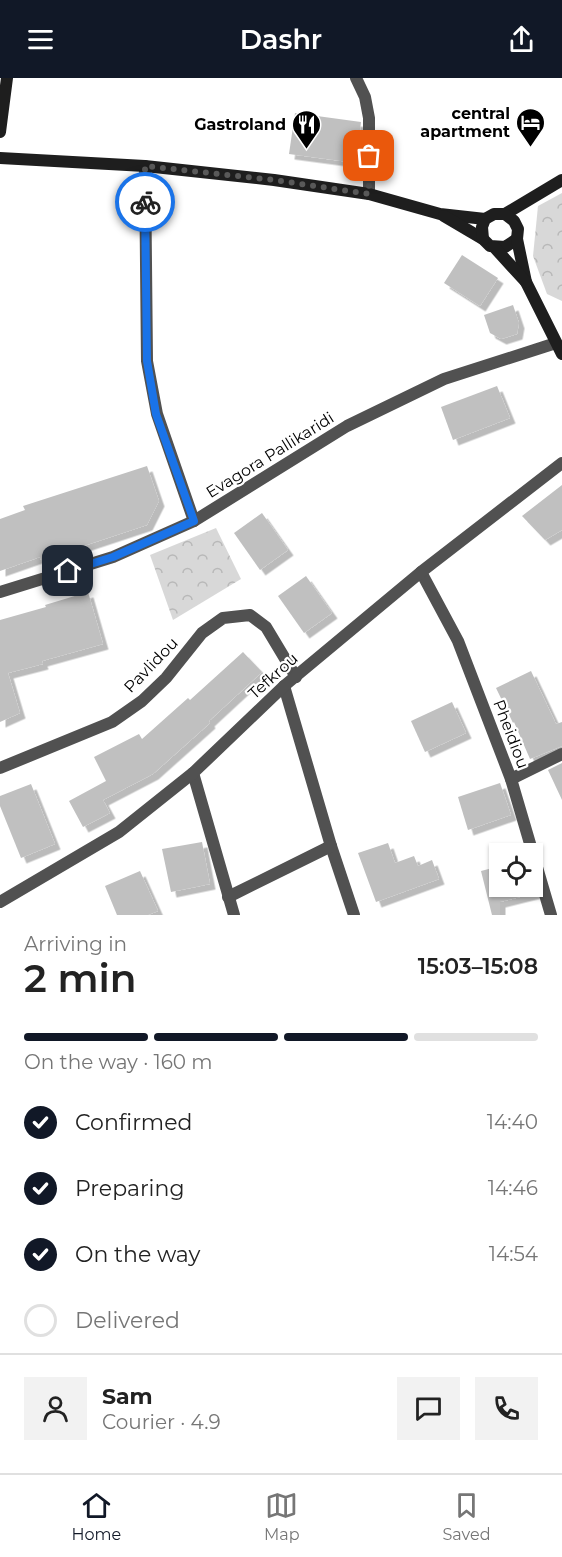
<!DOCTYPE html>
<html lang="en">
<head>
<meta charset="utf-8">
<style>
  body { margin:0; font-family:Montserrat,sans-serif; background:#f2f2f2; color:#222; height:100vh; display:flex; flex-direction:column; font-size:22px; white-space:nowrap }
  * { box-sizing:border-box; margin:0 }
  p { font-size:20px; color:#767676 }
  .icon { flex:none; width:33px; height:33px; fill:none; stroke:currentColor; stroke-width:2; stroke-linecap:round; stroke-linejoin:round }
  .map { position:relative; height:837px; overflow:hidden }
  .side { display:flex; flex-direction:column; background:#fff; flex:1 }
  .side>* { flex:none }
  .controls { position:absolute; left:489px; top:765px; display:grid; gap:12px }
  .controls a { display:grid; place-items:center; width:54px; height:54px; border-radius:0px; background:#fff; box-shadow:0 2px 4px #0004; font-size:30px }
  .pin { position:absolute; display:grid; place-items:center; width:51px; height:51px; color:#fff; margin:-26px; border-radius:12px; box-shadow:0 3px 9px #0006 }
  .courier { position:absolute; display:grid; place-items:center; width:60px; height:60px; margin:-30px; border:4px solid #1a73e8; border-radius:50%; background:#fff; color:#222; box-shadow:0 2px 8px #0007 }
  .head em { font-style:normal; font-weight:600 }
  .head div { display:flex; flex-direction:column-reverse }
  .head { display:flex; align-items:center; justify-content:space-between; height:102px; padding:0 24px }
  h1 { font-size:39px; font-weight:600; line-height:45px }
  .bar { display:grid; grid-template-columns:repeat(4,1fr); gap:9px 6px; align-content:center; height:72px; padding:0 24px }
  .bar i { height:8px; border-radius:4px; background:#e0e0e0 }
  .bar .current { background:#111827 }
  .bar p { grid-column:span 4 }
  .line { display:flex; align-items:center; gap:15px; padding:0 24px; border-top:2px solid #e0e0e0 }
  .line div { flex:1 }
  .round { display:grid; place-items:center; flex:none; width:63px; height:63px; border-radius:0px; background:#f2f2f2 }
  ol { padding:0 24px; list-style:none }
  li { display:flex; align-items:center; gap:18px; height:66px }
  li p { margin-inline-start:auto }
  li .icon { padding:6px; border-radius:50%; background:#111827; color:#fff; stroke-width:4 }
  li:last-child { color:#767676 }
  li i { width:33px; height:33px; border:3px solid #e0e0e0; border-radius:50% }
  header { display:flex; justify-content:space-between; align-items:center; height:78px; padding:0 24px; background:#111827; color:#fff; font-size:27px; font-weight:600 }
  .tab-bar { display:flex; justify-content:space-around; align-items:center; height:84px; border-top:2px solid #e0e0e0; background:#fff; font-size:16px; color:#767676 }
  .tab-bar a { display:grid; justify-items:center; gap:3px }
  .tab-bar .current { color:#111827 }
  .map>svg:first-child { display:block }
  .park { fill:url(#park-crowns) }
  .building { fill:#c0c0c0; filter:url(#shadow) }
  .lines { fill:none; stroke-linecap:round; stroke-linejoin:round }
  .street { stroke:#515151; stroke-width:12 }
  .secondary { stroke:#1e1e1e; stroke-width:12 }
  .done { stroke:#595959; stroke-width:6; stroke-dasharray:0 10.8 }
  .route { stroke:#1a73e8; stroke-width:8 }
  .labels { text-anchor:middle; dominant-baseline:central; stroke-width:4.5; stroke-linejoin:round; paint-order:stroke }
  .poi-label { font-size:16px; font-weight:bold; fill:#000; stroke:#fff; text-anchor:end }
  .street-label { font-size:16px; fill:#000; stroke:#fff }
</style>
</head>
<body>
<header><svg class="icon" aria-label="menu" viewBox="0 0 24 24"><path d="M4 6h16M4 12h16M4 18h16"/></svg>Dashr<svg class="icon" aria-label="share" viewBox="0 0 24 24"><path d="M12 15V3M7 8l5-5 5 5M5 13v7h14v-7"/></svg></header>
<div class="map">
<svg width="562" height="837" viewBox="0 0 562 837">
  <defs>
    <pattern id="park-crowns" width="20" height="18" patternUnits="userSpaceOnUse" patternTransform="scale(1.5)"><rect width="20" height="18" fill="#d8d8d8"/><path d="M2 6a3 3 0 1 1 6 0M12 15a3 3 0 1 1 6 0" fill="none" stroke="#b8b8b8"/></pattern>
    <filter id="shadow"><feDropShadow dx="5.5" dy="5.5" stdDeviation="0" flood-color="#0004"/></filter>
  </defs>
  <rect width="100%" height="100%" fill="#fff"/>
  <!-- park -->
  <g class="park">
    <polygon points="562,115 562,223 547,216 533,178 538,128"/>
    <polygon points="216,450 241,501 173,542 150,477"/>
  </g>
  <!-- building -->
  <g class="building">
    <polygon points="295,35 361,44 356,85 289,76"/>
    <polygon points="462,177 498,200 480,228 444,205"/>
    <polygon points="513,227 519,245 517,256 501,261 490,255 484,237"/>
    <polygon points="497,308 510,340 453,362 441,329"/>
    <polygon points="147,388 159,423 147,447 41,482 40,479 0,493 0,441 25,432 23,428"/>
    <polygon points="562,407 562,452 545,462 522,438"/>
    <polygon points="262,435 288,472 260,492 234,455"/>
    <polygon points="306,498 332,535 304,555 278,518"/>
    <polygon points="88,514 103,566 42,583 43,586 8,595 20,635 0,644 0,542 46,529 45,527"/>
    <polygon points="243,574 262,594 209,643 210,645 153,696 103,722 110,735 83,749 69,723 106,703 94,679 139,656 142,661 188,620 190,622"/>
    <polygon points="531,593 556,646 562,644 562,668 530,681 514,644 513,645 496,610"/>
    <polygon points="452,624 466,655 425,674 411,643"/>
    <polygon points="562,685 562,722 548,692"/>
    <polygon points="500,705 511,737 468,752 458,719"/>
    <polygon points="31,706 55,766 21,780 0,728 0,718"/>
    <polygon points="202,764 210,806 171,814 162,771"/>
    <polygon points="388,765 395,785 414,778 418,788 432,782 439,801 376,824 358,775"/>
    <polygon points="500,788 500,808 534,808 536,815 500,824 500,837 492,837 481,793"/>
    <polygon points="140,793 158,833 148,837 117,837 105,808"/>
  </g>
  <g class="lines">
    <!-- street -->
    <g class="street">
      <polyline points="356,0 365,19 369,40 369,116"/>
      <polyline points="145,88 147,283 157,336 194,443"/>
      <polyline points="421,494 458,563 511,701 551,837"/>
      <polyline points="0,514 113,479 194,443 347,348 444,301 556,265"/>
      <polyline points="284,608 331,768 354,837"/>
      <polyline points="0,690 112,644 142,623 166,600 202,555 223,540 250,537 266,549 296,599"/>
      <polyline points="193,695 234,837"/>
      <polyline points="511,701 562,676"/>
      <polyline points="228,819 331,768"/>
      <polyline points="0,824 119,754 193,695 284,608 421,494 562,385"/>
    </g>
    <!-- secondary -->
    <g class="secondary">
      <polyline points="0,54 7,0"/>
      <polyline points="0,80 145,88 274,102 369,116 440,136 485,141"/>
      <polyline points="505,136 562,102"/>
      <polyline points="444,138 483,161 490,168 505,169 517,161"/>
      <polyline points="483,161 482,149 485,141 494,136 505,136 514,143 518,151 517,161 526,204 562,276"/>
      <polyline points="494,169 526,204"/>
    </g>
  </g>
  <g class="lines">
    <!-- done -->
    <polyline class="done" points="145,124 145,88 274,102 369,116 369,78"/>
    <!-- route -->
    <polyline class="route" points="68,493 113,479 194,443 156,336 147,283 145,124"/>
  </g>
  <!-- icons -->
  <defs>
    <symbol id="hotel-pin" viewBox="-11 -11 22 30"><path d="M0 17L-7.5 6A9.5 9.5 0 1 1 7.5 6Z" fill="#000" stroke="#fff"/><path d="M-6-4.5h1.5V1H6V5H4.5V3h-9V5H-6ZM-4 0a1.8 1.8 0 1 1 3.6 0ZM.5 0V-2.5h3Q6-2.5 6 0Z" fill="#fff"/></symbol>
    <symbol id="restaurant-pin" viewBox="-11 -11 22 30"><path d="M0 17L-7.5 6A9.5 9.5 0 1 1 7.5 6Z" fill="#000" stroke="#fff"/><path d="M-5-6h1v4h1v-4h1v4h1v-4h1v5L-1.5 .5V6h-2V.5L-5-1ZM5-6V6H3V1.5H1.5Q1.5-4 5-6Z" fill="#fff"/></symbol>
  </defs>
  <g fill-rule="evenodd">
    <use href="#hotel-pin" x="514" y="28" width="33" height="45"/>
    <use href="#restaurant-pin" x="290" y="30" width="33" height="45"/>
  </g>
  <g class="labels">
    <!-- poi labels -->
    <g class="poi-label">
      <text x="510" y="35">central<tspan x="510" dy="18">apartment</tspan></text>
      <text x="286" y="46">Gastroland</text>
    </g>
    <!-- street labels -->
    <g class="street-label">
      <text transform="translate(270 377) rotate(-32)">Evagora Pallikaridi</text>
      <text transform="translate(151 587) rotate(-46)">Pavlidou</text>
      <text transform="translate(273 598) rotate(-42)">Tefkrou</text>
      <text transform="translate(511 656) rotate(69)">Pheidiou</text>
    </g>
  </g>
</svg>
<div class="controls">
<a><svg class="icon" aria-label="locate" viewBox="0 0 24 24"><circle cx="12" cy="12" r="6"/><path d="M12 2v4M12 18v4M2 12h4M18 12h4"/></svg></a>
</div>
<div class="pin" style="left:369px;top:78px;background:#ea580c"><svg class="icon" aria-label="bag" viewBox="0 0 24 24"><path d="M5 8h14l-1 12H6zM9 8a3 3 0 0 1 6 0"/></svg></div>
<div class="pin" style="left:68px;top:493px;background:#1f2937"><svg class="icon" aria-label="home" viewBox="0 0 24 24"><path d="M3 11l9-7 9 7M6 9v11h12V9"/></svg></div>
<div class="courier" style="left:145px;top:124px"><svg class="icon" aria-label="bike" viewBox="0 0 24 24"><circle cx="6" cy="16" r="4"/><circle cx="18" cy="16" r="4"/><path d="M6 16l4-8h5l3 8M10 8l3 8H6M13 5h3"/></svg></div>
</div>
<section class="side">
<div class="head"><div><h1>2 min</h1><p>Arriving in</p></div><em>15:03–15:08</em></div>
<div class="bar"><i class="current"></i><i class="current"></i><i class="current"></i><i></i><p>On the way · 160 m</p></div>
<ol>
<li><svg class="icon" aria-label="check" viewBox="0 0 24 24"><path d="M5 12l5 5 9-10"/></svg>Confirmed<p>14:40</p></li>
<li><svg class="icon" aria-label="check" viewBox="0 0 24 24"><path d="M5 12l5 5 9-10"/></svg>Preparing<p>14:46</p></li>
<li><svg class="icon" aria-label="check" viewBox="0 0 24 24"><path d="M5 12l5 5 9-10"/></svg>On the way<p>14:54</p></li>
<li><i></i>Delivered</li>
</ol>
<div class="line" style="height:108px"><a class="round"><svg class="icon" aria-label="person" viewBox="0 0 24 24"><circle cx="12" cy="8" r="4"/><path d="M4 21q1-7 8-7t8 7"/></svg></a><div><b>Sam</b><p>Courier · 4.9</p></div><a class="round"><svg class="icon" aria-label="chat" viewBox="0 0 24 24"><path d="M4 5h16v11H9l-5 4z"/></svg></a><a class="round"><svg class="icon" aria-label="phone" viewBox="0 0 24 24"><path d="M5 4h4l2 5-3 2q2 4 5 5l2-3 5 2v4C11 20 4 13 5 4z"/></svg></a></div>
</section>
<nav class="tab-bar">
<a class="current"><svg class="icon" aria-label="home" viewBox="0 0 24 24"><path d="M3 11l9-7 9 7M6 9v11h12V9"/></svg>Home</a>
<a><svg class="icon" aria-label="map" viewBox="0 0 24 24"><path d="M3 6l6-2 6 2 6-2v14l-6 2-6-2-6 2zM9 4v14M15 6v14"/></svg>Map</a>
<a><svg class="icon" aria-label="saved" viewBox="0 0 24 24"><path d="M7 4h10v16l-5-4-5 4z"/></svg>Saved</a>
</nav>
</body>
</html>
